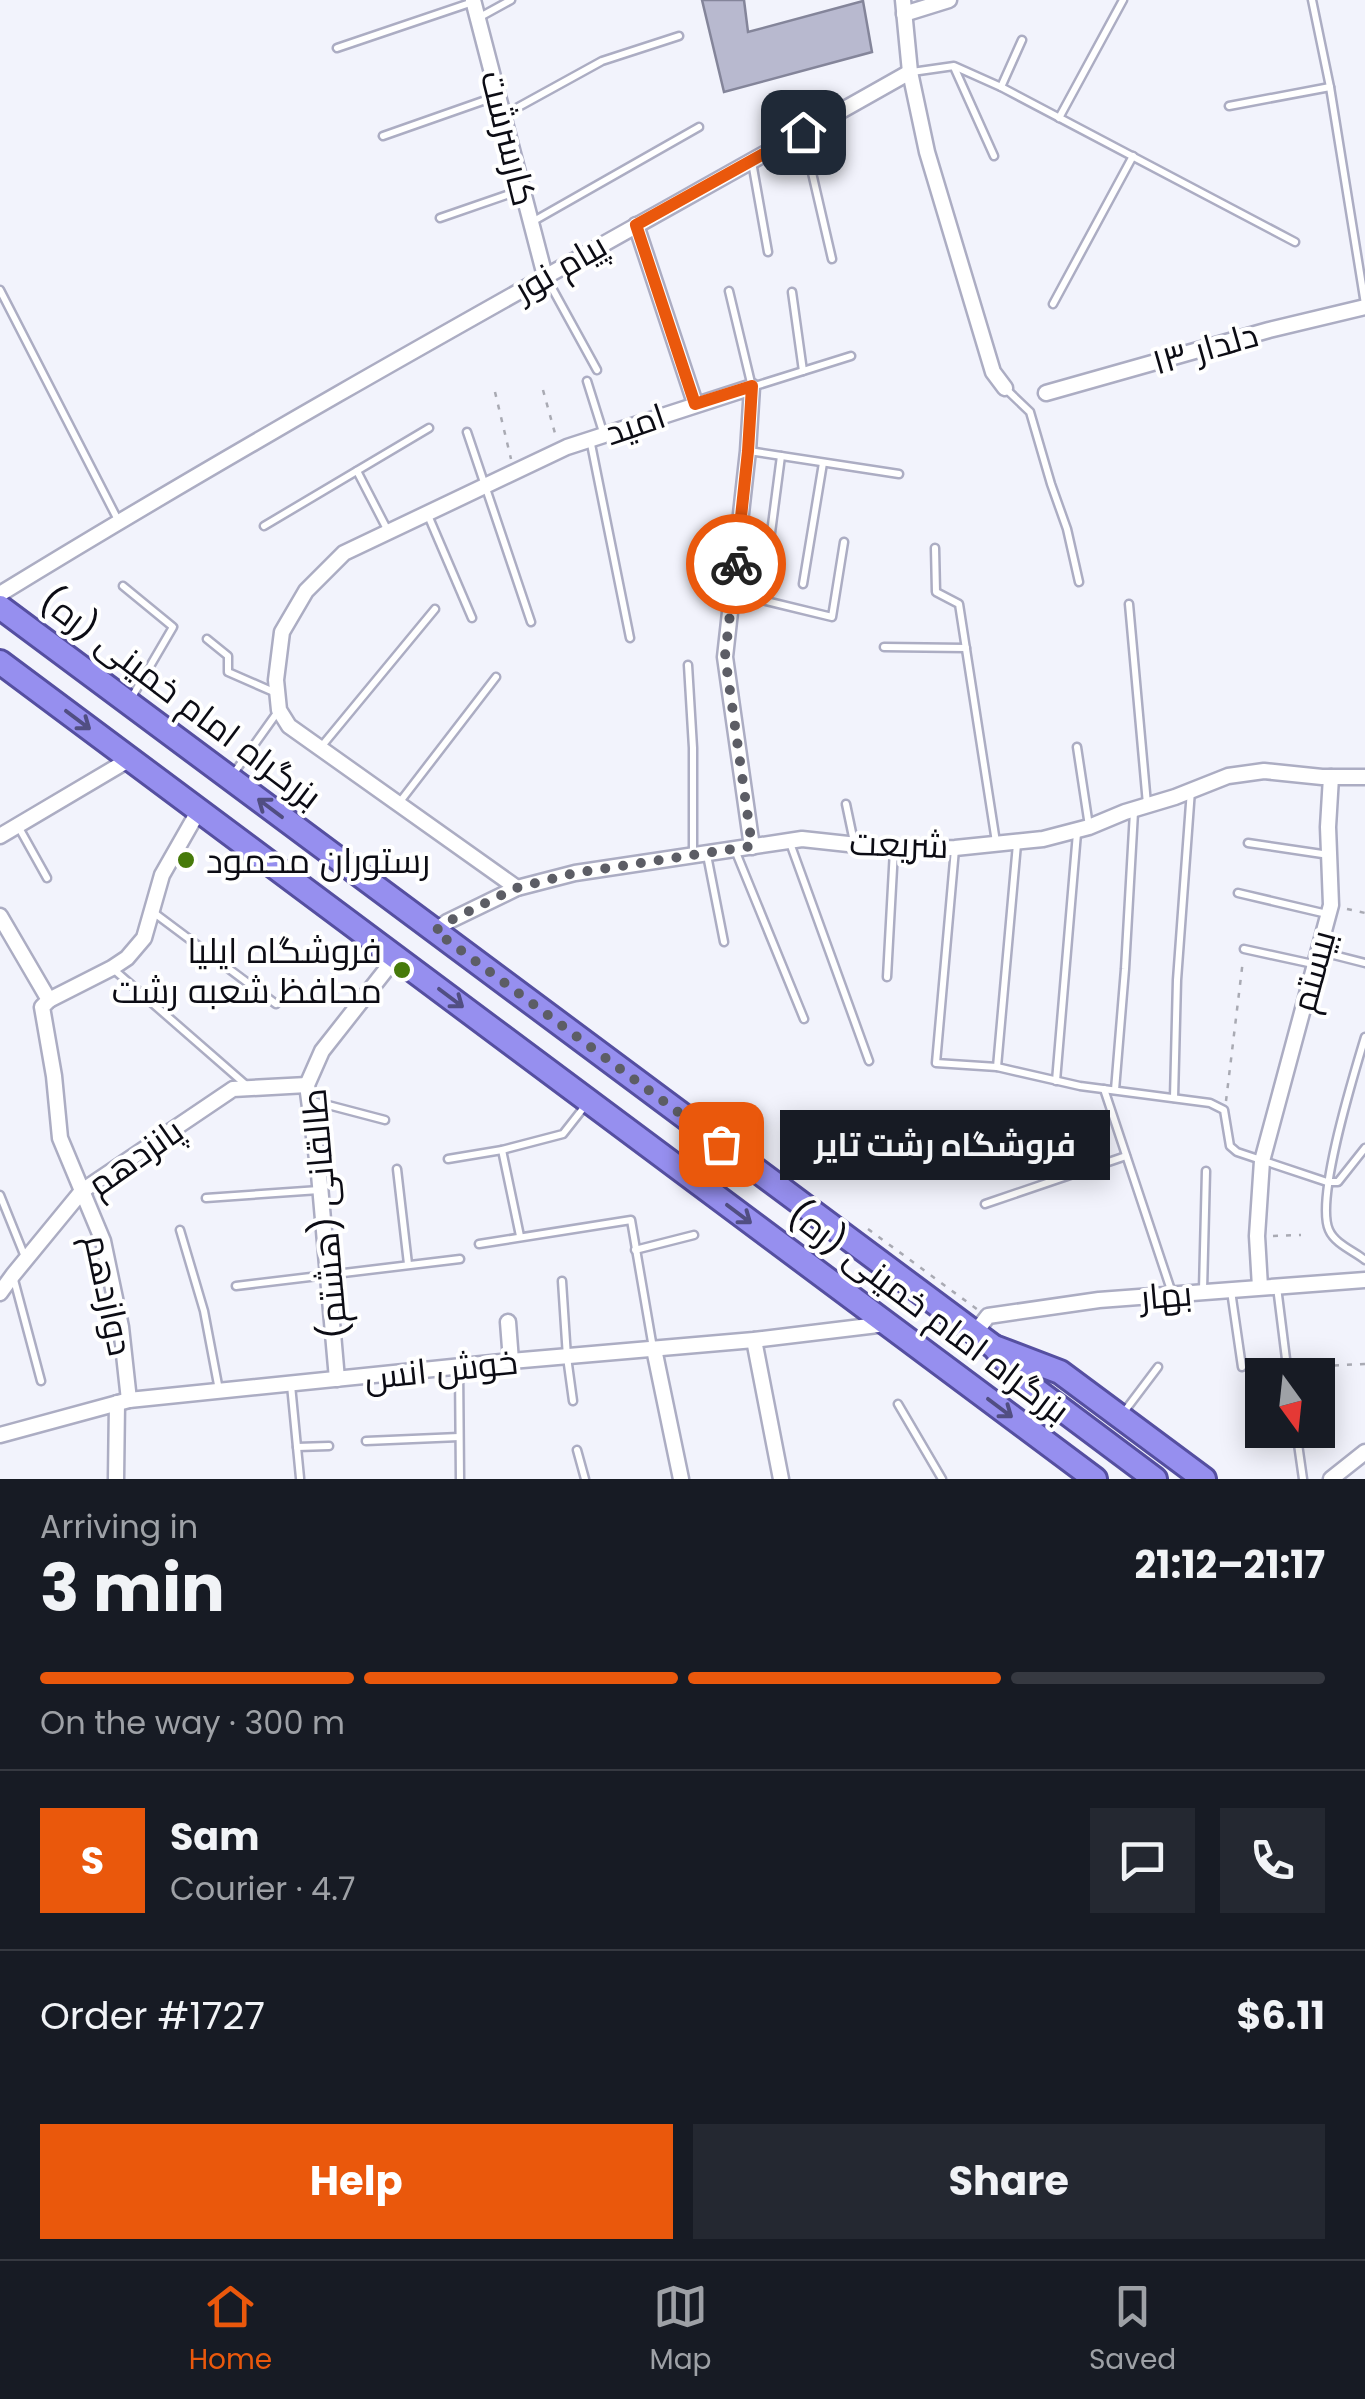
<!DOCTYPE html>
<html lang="en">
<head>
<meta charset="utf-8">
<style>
  body { margin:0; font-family:Poppins,Cairo,sans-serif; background:#242831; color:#f1f3f6; height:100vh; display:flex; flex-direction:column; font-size:38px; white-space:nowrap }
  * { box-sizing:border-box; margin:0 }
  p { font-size:32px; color:#9ea1a6 }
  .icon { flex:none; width:55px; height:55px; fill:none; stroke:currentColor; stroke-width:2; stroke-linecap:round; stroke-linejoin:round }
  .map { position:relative; height:1479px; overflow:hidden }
  .sheet { display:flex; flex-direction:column; background:#171b24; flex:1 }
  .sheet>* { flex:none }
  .needle { width:65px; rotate:165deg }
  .tools { position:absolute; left:1245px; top:1358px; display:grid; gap:20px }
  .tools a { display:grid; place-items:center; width:90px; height:90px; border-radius:0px; background:#171b24; box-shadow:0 5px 25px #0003; font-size:50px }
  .pin { position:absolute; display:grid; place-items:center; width:85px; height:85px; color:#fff; margin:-42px; border-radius:20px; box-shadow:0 5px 15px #0006 }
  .courier { position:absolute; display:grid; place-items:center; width:100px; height:100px; margin:-50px; border:8px solid #ea580c; border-radius:50%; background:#fff; color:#222; box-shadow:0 2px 12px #0007 }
  .bubble { position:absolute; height:70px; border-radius:0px; background:#171b24; box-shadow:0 5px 25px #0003; font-size:32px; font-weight:700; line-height:70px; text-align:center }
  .overview em { font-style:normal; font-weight:700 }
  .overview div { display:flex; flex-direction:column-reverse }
  .overview { display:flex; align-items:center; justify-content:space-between; height:170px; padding:0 40px }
  h1 { font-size:65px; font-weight:700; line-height:75px }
  .bar { display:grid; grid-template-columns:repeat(4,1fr); gap:15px 10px; align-content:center; height:120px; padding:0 40px }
  .bar i { height:12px; border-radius:8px; background:#363941 }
  .bar .current { background:#ea580c }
  .bar p { grid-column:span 4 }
  .line { display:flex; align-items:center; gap:25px; padding:0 40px; border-top:2px solid #363941 }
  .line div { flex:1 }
  .round { display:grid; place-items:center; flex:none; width:105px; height:105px; border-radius:0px; background:#242831 }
  .cta { display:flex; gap:20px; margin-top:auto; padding:20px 40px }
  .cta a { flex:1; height:115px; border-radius:0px; background:#ea580c; color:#fff; font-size:40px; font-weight:700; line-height:115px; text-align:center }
  .cta a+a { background:#242831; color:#f1f3f6 }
  .menu { display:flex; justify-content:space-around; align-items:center; height:140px; border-top:2px solid #363941; background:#171b24; font-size:28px; color:#9ea1a6 }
  .menu a { display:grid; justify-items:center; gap:5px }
  .menu .current { color:#ea580c }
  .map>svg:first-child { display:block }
  .building { fill:#b8b9cf; stroke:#84859a; stroke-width:2.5 }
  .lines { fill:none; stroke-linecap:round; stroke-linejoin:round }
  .service-casing { stroke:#acadc3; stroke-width:11 }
  .minor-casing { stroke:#acadc3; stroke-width:19 }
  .trunk-casing { stroke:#554fa0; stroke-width:28 }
  .path { stroke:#a9aab3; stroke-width:2.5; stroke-dasharray:5 8; stroke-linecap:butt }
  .service { stroke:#fff; stroke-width:6 }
  .minor { stroke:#fff; stroke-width:14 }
  .trunk { stroke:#968fef; stroke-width:22 }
  .oneway { stroke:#514e82 }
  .done { stroke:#5c5d65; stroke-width:10; stroke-dasharray:0 18 }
  .route { stroke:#ea580c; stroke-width:12 }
  .poi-dot { fill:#467a0a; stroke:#fff; stroke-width:4 }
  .labels { text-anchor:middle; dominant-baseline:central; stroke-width:8; stroke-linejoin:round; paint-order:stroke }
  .street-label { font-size:35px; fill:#0c0c14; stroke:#fff }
  .poi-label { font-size:35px; fill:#0c0c14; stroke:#fff; text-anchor:start }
</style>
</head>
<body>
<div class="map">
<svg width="1365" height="1479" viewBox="0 0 1365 1479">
  <rect width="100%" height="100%" fill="#f2f3fc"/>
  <!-- building -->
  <polygon class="building" points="702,0 744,0 748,32 863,1 872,52 724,92"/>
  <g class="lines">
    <defs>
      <g id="service">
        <polyline points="1312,0 1330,87 1365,304"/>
        <polyline points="480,17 511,0"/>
        <polyline points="337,48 473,2"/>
        <polyline points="954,67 994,156"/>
        <polyline points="912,72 954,66 1001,87 1295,242"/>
        <polyline points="1001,87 1022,40"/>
        <polyline points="1229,106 1330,87"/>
        <polyline points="504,115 602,61 679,36"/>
        <polyline points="1059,118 1123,0"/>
        <polyline points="803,134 832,259"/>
        <polyline points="383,136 497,96"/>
        <polyline points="752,162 768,252"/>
        <polyline points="440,218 521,190"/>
        <polyline points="532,222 699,127"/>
        <polyline points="547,279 597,370"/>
        <polyline points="0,290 118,520"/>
        <polyline points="729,291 752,387 851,356"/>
        <polyline points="792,292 803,371"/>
        <polyline points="1053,304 1133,156"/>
        <polyline points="587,381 603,432"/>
        <polyline points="1005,388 1030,412 1051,484 1067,529 1079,582"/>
        <polyline points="467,432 531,622"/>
        <polyline points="590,439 630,638"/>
        <polyline points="749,451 899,474"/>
        <polyline points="357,471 388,531"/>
        <polyline points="427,513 472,618"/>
        <polyline points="264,526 429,428"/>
        <polyline points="769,548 781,456"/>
        <polyline points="935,548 936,592 959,604 996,842"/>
        <polyline points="803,584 823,463"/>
        <polyline points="123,586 173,627 132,697"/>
        <polyline points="733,593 832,617 844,542"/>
        <polyline points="1129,604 1147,804"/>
        <polyline points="207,639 228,656 228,672 276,693"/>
        <polyline points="884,647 966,648"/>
        <polyline points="688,665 693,748 693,854"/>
        <polyline points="321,747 435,609"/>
        <polyline points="1077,747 1089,826"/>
        <polyline points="234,773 279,710"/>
        <polyline points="399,803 496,677"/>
        <polyline points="846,804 854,842"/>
        <polyline points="18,826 47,878"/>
        <polyline points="790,843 869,1061"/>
        <polyline points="1248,843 1329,855"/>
        <polyline points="955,849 936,1063 997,1067 1080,1086 1210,1103 1224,1110 1230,1146 1237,1152 1327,1182 1338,1182 1365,1148"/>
        <polyline points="735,850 804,1019"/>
        <polyline points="707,855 724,942"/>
        <polyline points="1238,893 1327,914"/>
        <polyline points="153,912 276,1004"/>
        <polyline points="1244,949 1313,964"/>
        <polyline points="1318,951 1365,963"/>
        <polyline points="112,968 245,1084"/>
        <polyline points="887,977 894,850"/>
        <path d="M1365 1037C1354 1074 1315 1199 1329 1230 1335 1244 1354 1251 1365 1260"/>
        <polyline points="997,1067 1017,844"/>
        <polyline points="1056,1081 1077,833"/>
        <polyline points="1104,1089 1172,1293"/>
        <polyline points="1115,1090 1125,969 1134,812"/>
        <polyline points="1174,1098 1177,980 1191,790"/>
        <polyline points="309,1100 385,1120"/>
        <polyline points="502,1150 520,1236"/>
        <polyline points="448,1159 502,1150 563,1134 585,1106"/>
        <polyline points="397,1169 408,1264"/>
        <polyline points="0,1195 25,1257"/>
        <polyline points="206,1198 319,1190"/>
        <polyline points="985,1204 1126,1156"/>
        <polyline points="180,1230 204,1311 219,1390"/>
        <polyline points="479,1244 631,1220 653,1348"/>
        <polyline points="635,1250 694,1235"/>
        <polyline points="13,1276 41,1381"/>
        <polyline points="562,1281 567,1357 573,1401"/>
        <polyline points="236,1286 460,1259"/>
        <polyline points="1277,1287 1288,1375"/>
        <polyline points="1203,1290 1206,1171"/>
        <polyline points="1231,1291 1242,1367"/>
        <polyline points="459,1367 460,1479"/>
        <polyline points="291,1385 300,1478"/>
        <polyline points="898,1404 942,1479"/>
        <polyline points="1124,1412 1158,1367"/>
        <polyline points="1296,1430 1303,1479"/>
        <polyline points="366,1441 459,1437"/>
        <polyline points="297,1447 329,1446"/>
        <polyline points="577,1450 585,1479"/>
      </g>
      <g id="minor">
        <polyline points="473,0 545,276"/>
        <polyline points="903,0 910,72 927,152 993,372 1005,388"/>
        <polyline points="904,14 949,0"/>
        <polyline points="636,225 695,403"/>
        <polyline points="1046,393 1269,330 1365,307"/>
        <path d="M0 594C298 411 606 244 910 72"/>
        <polyline points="0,836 130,759"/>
        <polyline points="517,888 289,726 279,710 276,680 282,632 306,591 344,553 567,447 752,387 748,451 725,657 752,847"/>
        <polyline points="0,916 49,1000"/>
        <polyline points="435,931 447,922 517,888 575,873 802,839 894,849 955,848 1043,839 1089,827 1125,812 1175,797 1228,776 1264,771 1322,777 1365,777"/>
        <polyline points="49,1000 42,1007 54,1076 60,1138 103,1241 121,1327 129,1400"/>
        <polyline points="49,1000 112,968 127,958 144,938 162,875 199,810"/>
        <polyline points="1260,1287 1257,1236 1262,1161 1331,905 1328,827 1331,777"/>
        <polyline points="0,1293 13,1275 82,1191 233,1089 307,1085"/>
        <polyline points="508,1322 511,1361"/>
        <polyline points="975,1333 988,1316 1099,1300 1365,1280"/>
        <polyline points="754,1340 781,1479"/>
        <polyline points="654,1349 681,1479"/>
        <polyline points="337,1379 319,1174 307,1085 322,1051 396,957"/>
        <polyline points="0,1435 129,1400 511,1361 754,1340 886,1324"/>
        <polyline points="116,1479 117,1403"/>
        <polyline points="1331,1479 1365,1452"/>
      </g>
      <g id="trunk">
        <polyline points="0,607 994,1347 1020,1378 1155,1479"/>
        <polyline points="0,662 1095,1479"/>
        <polyline points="997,1348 1060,1372 1204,1479"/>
      </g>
    </defs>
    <!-- service casing -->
    <use href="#service" class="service-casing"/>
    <!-- minor casing -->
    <use href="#minor" class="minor-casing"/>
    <!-- trunk casing -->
    <use href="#trunk" class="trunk-casing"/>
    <!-- path -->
    <g class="path">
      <polyline points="543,390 556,437"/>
      <polyline points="495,392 511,459"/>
      <polyline points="1347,909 1365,913"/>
      <polyline points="1226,1101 1243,960"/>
      <polyline points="868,1229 978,1310"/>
      <polyline points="1273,1236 1301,1235"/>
      <polyline points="1321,1366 1365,1364"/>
    </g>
    <!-- service -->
    <use href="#service" class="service"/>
    <!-- minor -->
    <use href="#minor" class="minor"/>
    <!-- trunk -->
    <use href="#trunk" class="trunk"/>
  </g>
  <!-- one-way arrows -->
  <defs><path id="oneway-shaft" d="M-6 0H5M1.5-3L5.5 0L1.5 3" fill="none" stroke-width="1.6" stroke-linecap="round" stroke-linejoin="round" transform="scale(2.5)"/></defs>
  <g class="oneway">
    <use href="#oneway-shaft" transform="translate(78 720) rotate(37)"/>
    <use href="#oneway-shaft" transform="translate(270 808) rotate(-143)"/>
    <use href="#oneway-shaft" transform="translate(451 998) rotate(37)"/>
    <use href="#oneway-shaft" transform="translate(739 1214) rotate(37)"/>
    <use href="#oneway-shaft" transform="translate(1000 1408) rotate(37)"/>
  </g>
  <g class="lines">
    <!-- done -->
    <polyline class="done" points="721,1144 435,931 447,922 516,888 575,873 752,846 725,656 736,564"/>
    <!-- route -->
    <polyline class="route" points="736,564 748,451 752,386 695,404 636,225 803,132"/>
  </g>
  <!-- markers -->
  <g class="poi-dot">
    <circle cx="186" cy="860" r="10"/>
    <circle cx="402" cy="970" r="10"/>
  </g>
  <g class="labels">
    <!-- street labels -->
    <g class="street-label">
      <text transform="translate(509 138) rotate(76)">کارسرشت</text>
      <text transform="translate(560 267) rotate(-30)">پیام نور</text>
      <text transform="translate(1205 348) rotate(-16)">دلدار ۱۳</text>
      <text transform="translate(635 424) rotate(-19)">امید</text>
      <text transform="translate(181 698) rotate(37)">بزرگراه امام خمینی (ره)</text>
      <text transform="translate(899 844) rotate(2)">شریعت</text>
      <text transform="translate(1313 971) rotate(-75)">بیستم</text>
      <text transform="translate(135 1157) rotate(-35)">پانزدهم</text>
      <text transform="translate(324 1214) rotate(-95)">طالقانی (هشتم)</text>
      <text transform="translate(109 1295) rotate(78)">دوازدهم</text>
      <text transform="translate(1166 1295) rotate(-5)">بهار</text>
      <text transform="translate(929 1312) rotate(37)">بزرگراه امام خمینی (ره)</text>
      <text transform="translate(441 1369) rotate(-6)">خوش انس</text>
    </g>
    <!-- poi labels -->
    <g class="poi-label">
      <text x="206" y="860">رستوران محمود</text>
      <text x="382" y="950" text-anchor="end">فروشگاه ایلیا<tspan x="382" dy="40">محافظ شعبه رشت</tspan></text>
    </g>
  </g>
</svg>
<div class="tools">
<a><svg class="needle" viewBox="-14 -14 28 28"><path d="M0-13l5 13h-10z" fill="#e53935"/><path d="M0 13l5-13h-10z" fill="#9ea1a6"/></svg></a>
</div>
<div class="pin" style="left:721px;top:1144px;background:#ea580c"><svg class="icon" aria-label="bag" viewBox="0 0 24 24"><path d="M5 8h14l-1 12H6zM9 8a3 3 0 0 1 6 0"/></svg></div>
<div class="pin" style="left:803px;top:132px;background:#1f2937"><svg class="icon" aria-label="home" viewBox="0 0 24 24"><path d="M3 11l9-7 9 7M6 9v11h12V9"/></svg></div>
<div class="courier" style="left:736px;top:564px"><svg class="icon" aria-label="bike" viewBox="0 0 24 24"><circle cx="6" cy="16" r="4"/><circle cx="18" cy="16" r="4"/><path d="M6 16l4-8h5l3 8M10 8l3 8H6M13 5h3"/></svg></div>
<div class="bubble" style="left:780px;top:1110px;width:330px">فروشگاه رشت تاير</div>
</div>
<section class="sheet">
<div class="overview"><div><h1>3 min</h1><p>Arriving in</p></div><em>21:12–21:17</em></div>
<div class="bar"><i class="current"></i><i class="current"></i><i class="current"></i><i></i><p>On the way · 300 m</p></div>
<div class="line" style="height:180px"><b class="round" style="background:#ea580c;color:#fff">S</b><div><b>Sam</b><p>Courier · 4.7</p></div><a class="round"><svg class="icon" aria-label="chat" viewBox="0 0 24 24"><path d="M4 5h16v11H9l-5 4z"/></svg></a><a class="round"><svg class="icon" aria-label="phone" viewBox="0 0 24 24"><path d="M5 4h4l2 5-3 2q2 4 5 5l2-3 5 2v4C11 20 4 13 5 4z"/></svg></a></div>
<div class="line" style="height:130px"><div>Order #1727</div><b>$6.11</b></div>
<div class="cta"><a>Help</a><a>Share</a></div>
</section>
<nav class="menu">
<a class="current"><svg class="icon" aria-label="home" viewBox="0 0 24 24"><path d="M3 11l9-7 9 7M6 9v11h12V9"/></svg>Home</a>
<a><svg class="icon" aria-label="map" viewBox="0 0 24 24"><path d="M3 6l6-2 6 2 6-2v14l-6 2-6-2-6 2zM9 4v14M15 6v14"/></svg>Map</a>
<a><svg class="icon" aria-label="saved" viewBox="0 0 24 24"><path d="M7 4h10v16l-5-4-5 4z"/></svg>Saved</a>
</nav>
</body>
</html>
